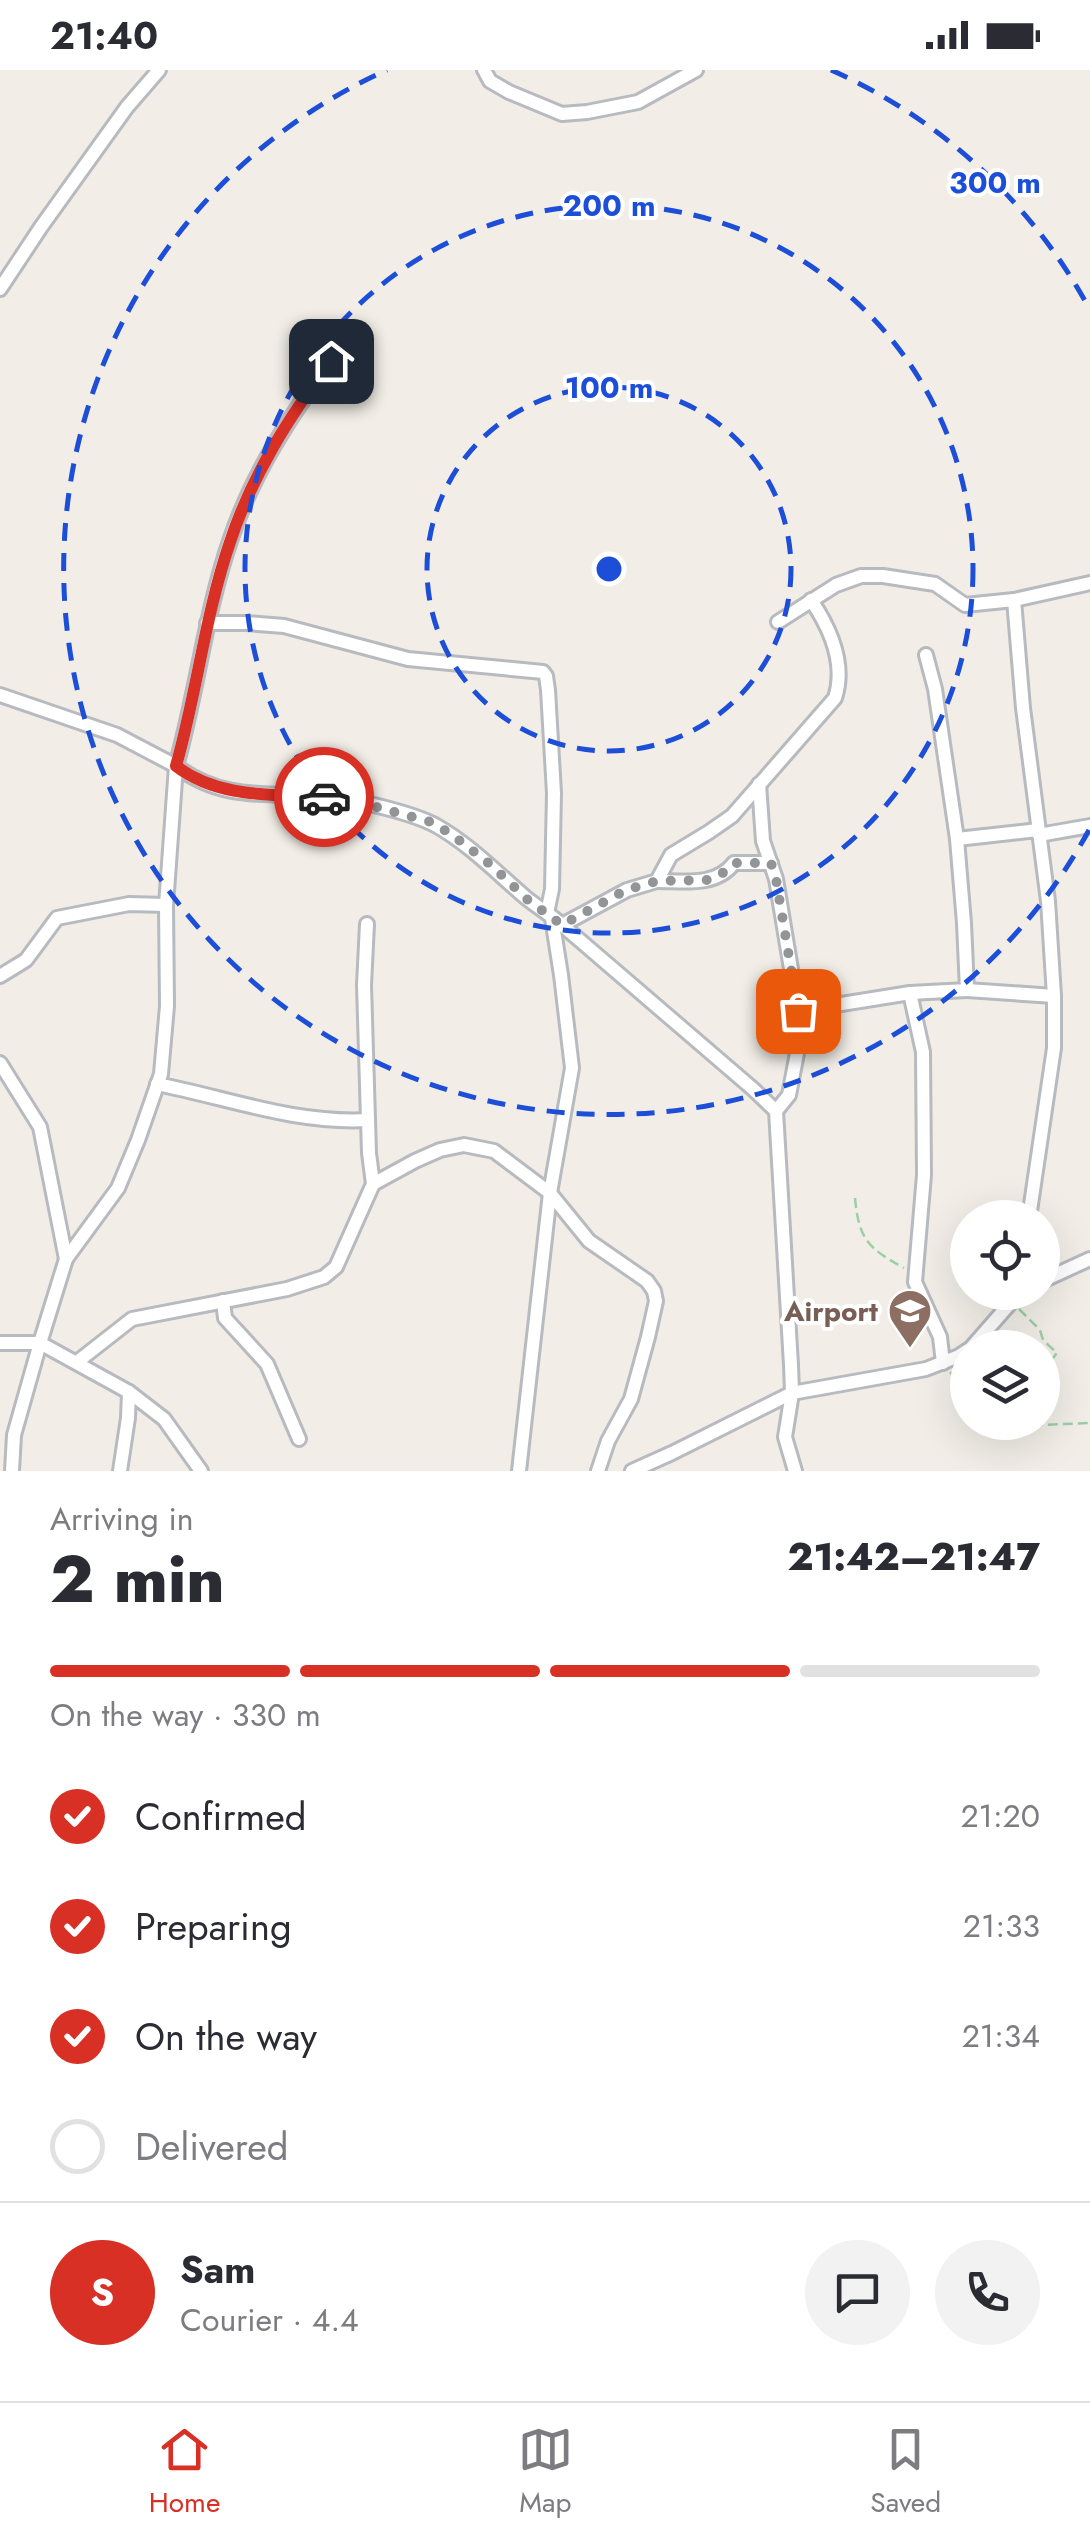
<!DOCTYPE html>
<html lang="en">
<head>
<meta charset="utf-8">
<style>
  body { margin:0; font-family:Jost,sans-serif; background:#f2f2f3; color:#2b2b33; height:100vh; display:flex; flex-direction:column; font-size:38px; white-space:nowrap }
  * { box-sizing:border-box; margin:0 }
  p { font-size:32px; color:#7c7c81 }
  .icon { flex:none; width:55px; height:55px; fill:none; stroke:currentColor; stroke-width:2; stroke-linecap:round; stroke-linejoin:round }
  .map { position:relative; height:1401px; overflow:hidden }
  .panel { display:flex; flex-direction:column; background:#fff; flex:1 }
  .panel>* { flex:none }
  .controls { position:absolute; left:950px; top:1130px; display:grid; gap:20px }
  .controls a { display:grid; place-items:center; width:110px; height:110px; border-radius:50%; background:#fff; box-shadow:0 10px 40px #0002; font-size:50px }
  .pin { position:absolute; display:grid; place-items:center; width:85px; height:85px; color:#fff; margin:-42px; border-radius:20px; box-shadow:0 5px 15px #0006 }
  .courier { position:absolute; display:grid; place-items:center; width:100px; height:100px; margin:-50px; border:8px solid #d93025; border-radius:50%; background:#fff; color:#222; box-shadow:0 2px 12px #0007 }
  .head em { font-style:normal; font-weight:800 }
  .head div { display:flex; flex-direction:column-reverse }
  .head { display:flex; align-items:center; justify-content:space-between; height:170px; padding:0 50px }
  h1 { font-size:65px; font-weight:800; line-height:75px }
  .bar { display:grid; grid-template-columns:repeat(4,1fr); gap:15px 10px; align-content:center; height:120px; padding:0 50px }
  .bar i { height:12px; border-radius:8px; background:#e1e1e2 }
  .bar .current { background:#d93025 }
  .bar p { grid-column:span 4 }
  .line { display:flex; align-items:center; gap:25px; padding:0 50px; border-top:2px solid #e1e1e2 }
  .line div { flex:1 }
  .round { display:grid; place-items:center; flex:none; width:105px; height:105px; border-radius:52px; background:#f2f2f3 }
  ol { padding:0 50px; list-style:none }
  li { display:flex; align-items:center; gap:30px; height:110px }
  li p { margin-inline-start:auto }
  li .icon { padding:10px; border-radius:50%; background:#d93025; color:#fff; stroke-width:4 }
  li:last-child { color:#7c7c81 }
  li i { width:55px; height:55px; border:5px solid #e1e1e2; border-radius:50% }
  .status { display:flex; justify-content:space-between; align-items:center; height:70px; padding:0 50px; background:#fff; direction:ltr }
  .status svg { height:28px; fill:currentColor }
  .menu { display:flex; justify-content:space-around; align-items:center; height:140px; border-top:2px solid #e1e1e2; background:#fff; font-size:28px; color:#7c7c81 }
  .menu a { display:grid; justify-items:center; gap:5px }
  .menu .current { color:#d93025 }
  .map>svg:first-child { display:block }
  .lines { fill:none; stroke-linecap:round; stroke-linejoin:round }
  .minor-casing { stroke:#b7babf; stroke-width:18 }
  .path { stroke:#9bd0a5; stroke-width:2.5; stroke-dasharray:10 5; stroke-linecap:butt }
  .minor { stroke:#fff; stroke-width:12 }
  .done { stroke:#929495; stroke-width:10; stroke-dasharray:0 18 }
  .route { stroke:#d93025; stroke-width:12 }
  .ring { fill:none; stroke:#1d4ed8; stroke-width:5; stroke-dasharray:18 12 }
  .labels { text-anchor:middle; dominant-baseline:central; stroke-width:8; stroke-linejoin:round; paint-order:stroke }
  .education-label { font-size:28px; font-weight:bold; fill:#785e54; stroke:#fff; text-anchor:end }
  .centre { fill:#1d4ed8; stroke:#fff; stroke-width:5 }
  .ring-label { font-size:30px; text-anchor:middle; font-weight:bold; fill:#1d4ed8; stroke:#fff; stroke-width:8; stroke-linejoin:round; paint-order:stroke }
</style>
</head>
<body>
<div class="status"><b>21:40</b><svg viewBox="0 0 49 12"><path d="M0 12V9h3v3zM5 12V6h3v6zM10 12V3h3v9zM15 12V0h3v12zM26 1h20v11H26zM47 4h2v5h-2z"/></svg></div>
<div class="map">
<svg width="1090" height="1401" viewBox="0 0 1090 1401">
  <rect width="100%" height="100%" fill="#f2eee7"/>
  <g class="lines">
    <defs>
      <g id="minor">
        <polyline points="484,0 490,11 509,22 562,44 587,42 638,32 696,0"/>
        <polyline points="0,219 41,157 127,37 159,0"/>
        <polyline points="1014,530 1023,638 1048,831 1054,926"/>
        <polyline points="778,552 836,515 861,506 883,506 935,514 965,535 1014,530 1090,513"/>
        <polyline points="207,553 246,553 284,556 408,589 543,602 546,606 548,620 554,723 552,819 547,843"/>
        <path d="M0 625 117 665 176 696C197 622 205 544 230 471 252 405 289 347 331 291"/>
        <polyline points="759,714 763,771 776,809 798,941 798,978 789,1025 776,1041"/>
        <polyline points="1039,765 1090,756"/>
        <polyline points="957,769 1038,760"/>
        <path d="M657 811C684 811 716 817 734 793H771"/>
        <polyline points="0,906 26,890 57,848 129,834 166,835"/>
        <polyline points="967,920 1054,926 1054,978 1029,1148"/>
        <polyline points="910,923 923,982 924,1105 915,1212 940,1267 943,1293"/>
        <polyline points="798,941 910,923 967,920 964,853 957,769 935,619 926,585"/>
        <path d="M0 993 40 1057 66 1189 118 1118 138 1070 161 1004 167 936 166 835 176 696C226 734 275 721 331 727 358 730 412 743 435 755 469 774 496 802 525 827 537 837 550 844 562 855"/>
        <path d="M157 1014C228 1028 295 1054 368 1050"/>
        <polyline points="373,1114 415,1091 440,1080 464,1075 494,1081 550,1123 589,1171 647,1211 654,1221 656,1231 648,1267 631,1329 608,1371 598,1401"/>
        <polyline points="66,1189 40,1273 129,1322 164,1349 201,1401"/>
        <polyline points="1042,1211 1090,1189"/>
        <polyline points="223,1231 225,1248 267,1294 299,1369"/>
        <polyline points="0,1273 40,1273 14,1365 12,1401"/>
        <polyline points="971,1278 1020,1222"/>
        <polyline points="77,1292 132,1249 287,1219 324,1207 336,1197 373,1114 369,1083 364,915 367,854"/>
        <polyline points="120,1401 128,1348 129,1322"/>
        <polyline points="519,1401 550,1123 572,998 561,905 552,848"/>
        <polyline points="632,1401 672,1383 792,1323 926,1299 959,1286 968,1280"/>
        <path d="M795 1401 785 1367 792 1323 791 1295 776 1041 753 1019 562 855 627 820 657 811 671 785 709 762 732 746 835 628C846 594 830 558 811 530"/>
      </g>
    </defs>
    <!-- minor casing -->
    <use href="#minor" class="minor-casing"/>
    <!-- path -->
    <g class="path">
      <path d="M855 1128C859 1170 868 1178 904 1198"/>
      <polyline points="1019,1239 1040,1260 1043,1270 1057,1283 1050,1292 1042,1289"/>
      <polyline points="950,1302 968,1325"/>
      <polyline points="1018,1352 1039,1355 1090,1353"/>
    </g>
    <!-- minor -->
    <use href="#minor" class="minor"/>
  </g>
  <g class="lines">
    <!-- done -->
    <polyline class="done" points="324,727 369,735 431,752 451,764 491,795 528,830 562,855 626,820 657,811 710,810 728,800 734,793 771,793 776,809 798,941"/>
    <!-- route -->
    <path class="route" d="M324 727C273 724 219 729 176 696 197 622 205 545 230 472 252 405 289 347 331 291"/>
  </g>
  <!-- distance rings -->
  <g class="ring">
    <circle cx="609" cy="499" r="182"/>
    <circle cx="609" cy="499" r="364"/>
    <path d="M1089 760A546 546 0 1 1 387 0M831 0A546 546 0 0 1 1089 238"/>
  </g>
  <!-- icons -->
  <defs>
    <symbol id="school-pin" viewBox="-11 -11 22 30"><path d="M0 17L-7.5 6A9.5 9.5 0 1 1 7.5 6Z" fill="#8d6e63" stroke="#fff"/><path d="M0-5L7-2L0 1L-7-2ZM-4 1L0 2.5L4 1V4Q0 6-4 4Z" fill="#fff"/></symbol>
  </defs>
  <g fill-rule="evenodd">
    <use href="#school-pin" x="885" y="1216" width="50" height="68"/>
  </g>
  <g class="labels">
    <!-- education labels -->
    <g class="education-label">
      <text x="878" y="1241">Airport</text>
    </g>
  </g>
  <circle cx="609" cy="499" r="15" class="centre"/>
  <g class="ring-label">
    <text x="995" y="123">300 m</text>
    <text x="609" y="146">200 m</text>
    <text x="609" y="328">100 m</text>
  </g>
</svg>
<div class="controls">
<a><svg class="icon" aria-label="locate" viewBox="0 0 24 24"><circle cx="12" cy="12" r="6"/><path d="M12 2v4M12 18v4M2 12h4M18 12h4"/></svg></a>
<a><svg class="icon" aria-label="layers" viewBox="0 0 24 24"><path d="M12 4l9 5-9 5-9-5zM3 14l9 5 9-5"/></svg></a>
</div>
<div class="pin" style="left:798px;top:941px;background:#ea580c"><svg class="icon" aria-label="bag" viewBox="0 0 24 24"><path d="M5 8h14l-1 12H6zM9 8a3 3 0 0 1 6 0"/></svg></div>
<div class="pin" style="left:331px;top:291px;background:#1f2937"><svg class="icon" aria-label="home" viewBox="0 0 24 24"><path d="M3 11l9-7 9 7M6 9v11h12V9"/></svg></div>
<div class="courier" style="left:324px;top:727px"><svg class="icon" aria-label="car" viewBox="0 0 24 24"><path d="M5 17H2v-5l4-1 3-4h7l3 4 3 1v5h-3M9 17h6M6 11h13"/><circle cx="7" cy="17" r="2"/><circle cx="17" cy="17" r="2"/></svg></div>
</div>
<section class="panel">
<div class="head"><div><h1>2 min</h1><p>Arriving in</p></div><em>21:42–21:47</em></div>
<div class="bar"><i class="current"></i><i class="current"></i><i class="current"></i><i></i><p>On the way · 330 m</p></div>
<ol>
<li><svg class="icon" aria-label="check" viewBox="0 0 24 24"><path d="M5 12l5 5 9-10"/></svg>Confirmed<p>21:20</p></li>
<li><svg class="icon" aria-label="check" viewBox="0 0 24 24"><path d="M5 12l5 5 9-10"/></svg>Preparing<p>21:33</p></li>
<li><svg class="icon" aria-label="check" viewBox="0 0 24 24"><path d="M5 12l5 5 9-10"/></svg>On the way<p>21:34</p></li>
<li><i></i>Delivered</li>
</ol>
<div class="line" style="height:180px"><b class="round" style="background:#d93025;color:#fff">S</b><div><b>Sam</b><p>Courier · 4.4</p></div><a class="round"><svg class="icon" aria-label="chat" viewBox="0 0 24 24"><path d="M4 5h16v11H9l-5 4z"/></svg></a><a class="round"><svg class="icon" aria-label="phone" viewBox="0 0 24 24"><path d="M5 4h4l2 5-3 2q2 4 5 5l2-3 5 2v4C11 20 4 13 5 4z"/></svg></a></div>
</section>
<nav class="menu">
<a class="current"><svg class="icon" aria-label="home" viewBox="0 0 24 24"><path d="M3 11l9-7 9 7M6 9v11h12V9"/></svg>Home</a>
<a><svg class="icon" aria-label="map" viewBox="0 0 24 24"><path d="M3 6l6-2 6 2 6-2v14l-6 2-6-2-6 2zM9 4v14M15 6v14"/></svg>Map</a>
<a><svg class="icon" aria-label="saved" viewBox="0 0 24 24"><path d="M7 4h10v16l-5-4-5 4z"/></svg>Saved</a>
</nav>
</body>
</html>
